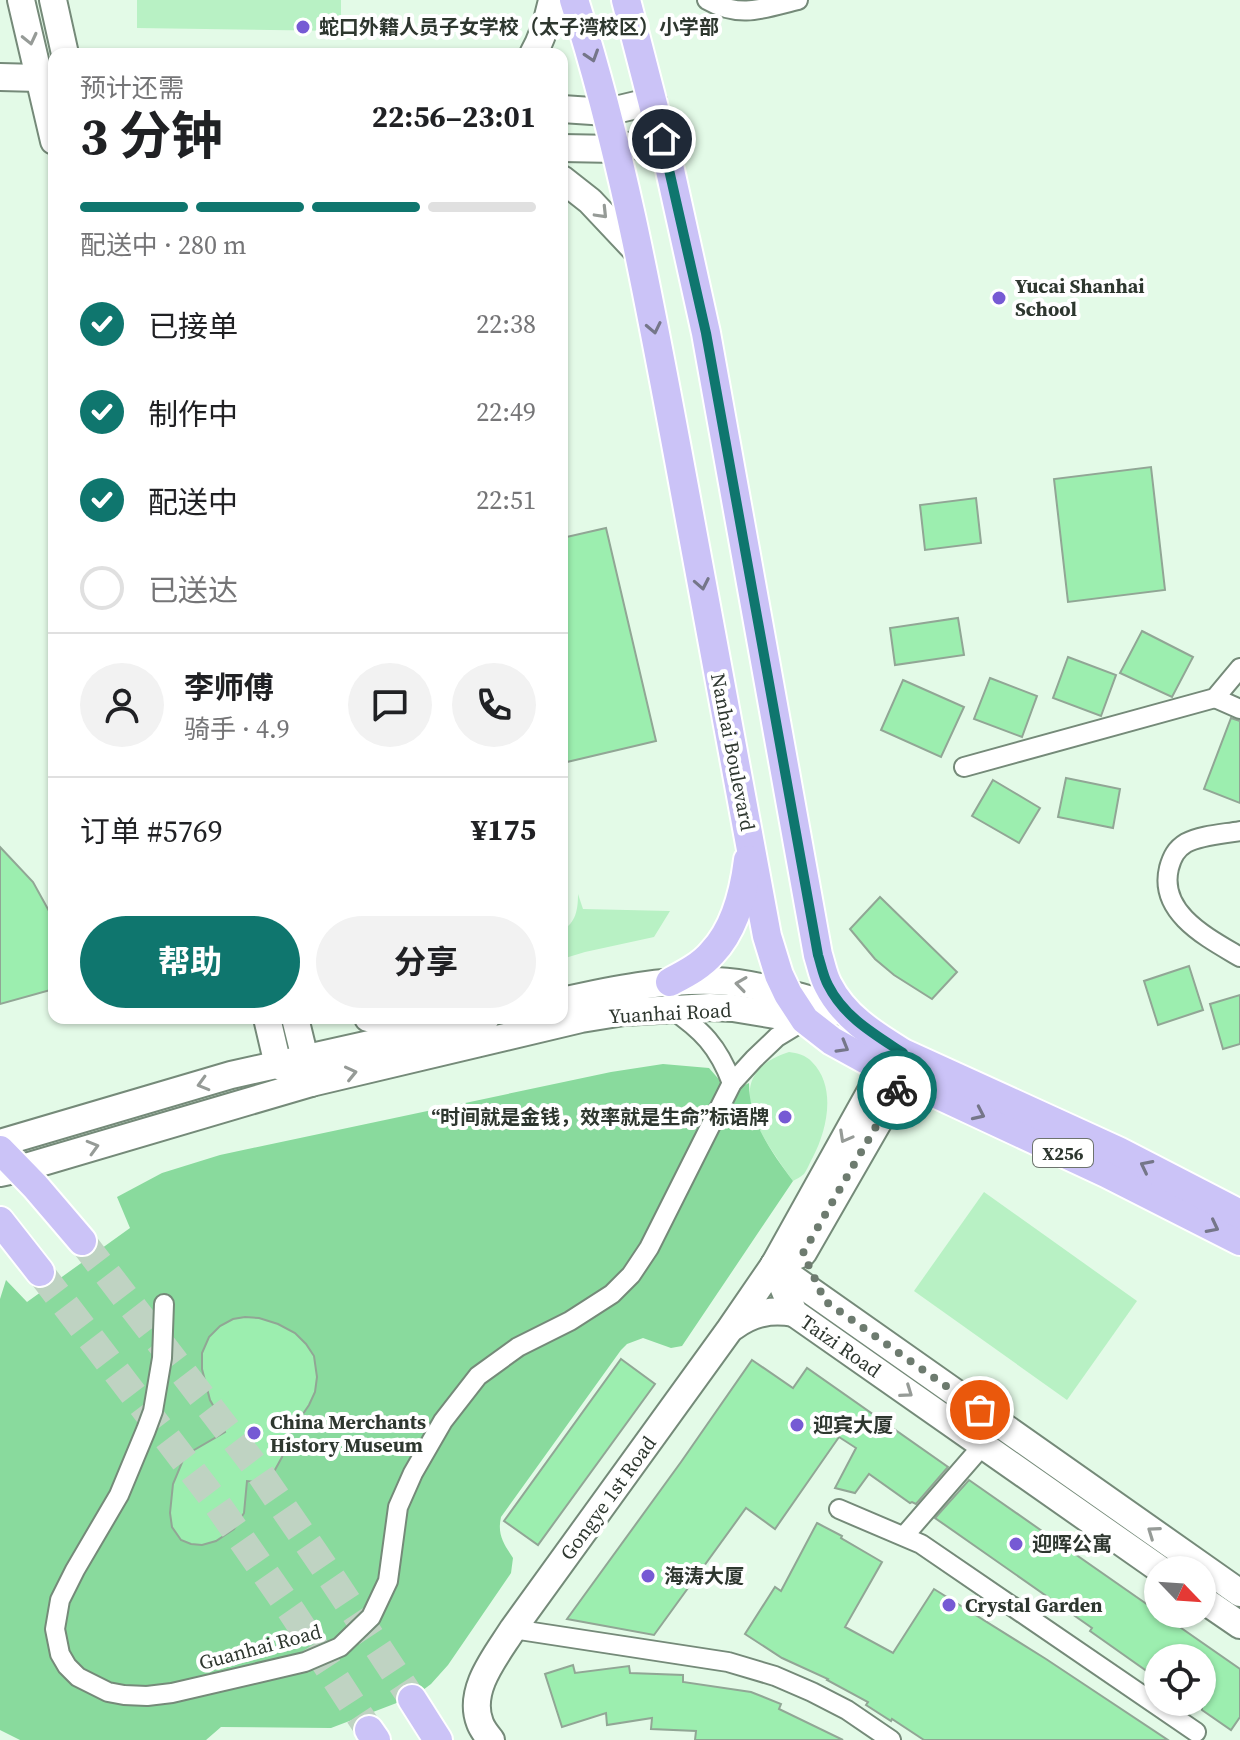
<!DOCTYPE html>
<html lang="zh">
<head>
<meta charset="utf-8">
<style>
  body { margin:0; font-family:"Source Serif 4","Noto Sans SC",serif; background:#f2f2f2; color:#202124; height:100vh; display:flex; flex-direction:column; font-size:30px; white-space:nowrap }
  * { box-sizing:border-box; margin:0 }
  p { font-size:26px; color:#757577 }
  .icon { flex:none; width:44px; height:44px; fill:none; stroke:currentColor; stroke-width:2; stroke-linecap:round; stroke-linejoin:round }
  .map { position:relative; flex:1; overflow:hidden }
  .sheet { position:absolute; left:48px; top:48px; width:520px; height:976px; display:flex; flex-direction:column; background:#fff; border-radius:16px; box-shadow:0 2px 6px #0004 }
  .sheet>* { flex:none }
  .needle { width:52px; rotate:115deg }
  .fabs { position:absolute; left:1144px; top:1556px; display:grid; gap:16px }
  .fabs a { display:grid; place-items:center; width:72px; height:72px; border-radius:50%; background:#fff; box-shadow:0 2px 6px #0004; font-size:40px }
  .pin { position:absolute; display:grid; place-items:center; width:68px; height:68px; color:#fff; margin:-34px; border:4px solid #fff; border-radius:50%; box-shadow:0 2px 8px #0007 }
  .courier { position:absolute; display:grid; place-items:center; width:80px; height:80px; margin:-40px; border:6px solid #0f766e; border-radius:50%; background:#fff; color:#222; box-shadow:0 2px 10px #0007 }
  .head em { font-style:normal; font-weight:700 }
  .head div { display:flex; flex-direction:column-reverse }
  .head { display:flex; align-items:center; justify-content:space-between; height:136px; padding:0 32px }
  h1 { font-size:52px; font-weight:700; line-height:60px }
  .bar { display:grid; grid-template-columns:repeat(4,1fr); gap:12px 8px; align-content:center; height:96px; padding:0 32px }
  .bar i { height:10px; border-radius:6px; background:#e0e0e0 }
  .bar .current { background:#0f766e }
  .bar p { grid-column:span 4 }
  .line { display:flex; align-items:center; gap:20px; padding:0 32px; border-top:2px solid #e0e0e0 }
  .line div { flex:1 }
  .round { display:grid; place-items:center; flex:none; width:84px; height:84px; border-radius:42px; background:#f2f2f2 }
  ol { padding:0 32px; list-style:none }
  li { display:flex; align-items:center; gap:24px; height:88px }
  li p { margin-inline-start:auto }
  li .icon { padding:8px; border-radius:50%; background:#0f766e; color:#fff; stroke-width:4 }
  li:last-child { color:#757577 }
  li i { width:44px; height:44px; border:4px solid #e0e0e0; border-radius:50% }
  .primary-button { display:flex; gap:16px; margin-top:auto; padding:16px 32px }
  .primary-button a { flex:1; height:92px; border-radius:48px; background:#0f766e; color:#fff; font-size:32px; font-weight:700; line-height:92px; text-align:center }
  .primary-button a+a { background:#f2f2f2; color:#202124 }
  .map>svg:first-child { display:block }
  .green { fill:#b8f1c4 }
  .forest { fill:#89da9d }
  .building { fill:#9ceeaf; stroke:#91a695; stroke-width:2 }
  .lines { fill:none; stroke-linecap:round; stroke-linejoin:round }
  .primary-tunnel { stroke:#bfd3c2; stroke-width:28; stroke-dasharray:28 14; stroke-linecap:butt }
  .street-casing { stroke:#758a79; stroke-width:22 }
  .secondary-casing { stroke:#758a79; stroke-width:30 }
  .primary-casing { stroke:#fff; stroke-width:32 }
  .street { stroke:#fff; stroke-width:18 }
  .secondary { stroke:#fff; stroke-width:26 }
  .primary { stroke:#cbc3f7; stroke-width:28 }
  .oneway { stroke:#969b97 }
  .oneway2 { stroke:#757689 }
  .done { stroke:#6d7b6f; stroke-width:8; stroke-dasharray:0 14.4 }
  .route { stroke:#0f766e; stroke-width:10 }
  .poi-dot { fill:#765ad4; stroke:#fff; stroke-width:3 }
  .labels { text-anchor:middle; dominant-baseline:central; stroke-width:8; stroke-linejoin:round; paint-order:stroke }
  .shield { fill:#fff; stroke:#6d736d; stroke-width:2 }
  .shield-label { font-size:18px; font-weight:bold; fill:#2e372f }
  .poi-label { font-size:20px; font-weight:bold; fill:#2e372f; stroke:#fff; text-anchor:start }
  .street-label { font-size:20px; fill:#2e372f; stroke:#fff }
</style>
</head>
<body>
<div class="map">
<svg width="1240" height="1740" viewBox="0 0 1240 1740">
  <rect width="100%" height="100%" fill="#e3fae7"/>
  <!-- green -->
  <g class="green">
    <polygon points="137,0 341,0 341,31 137,28"/>
    <path d="M578 894 583 909 670 911 654 937 585 952 562 959V931C576 922 578 910 578 894Z"/>
    <path d="M789 1052C797 1053 806 1055 812 1062 837 1087 827 1130 813 1157 810 1162 807 1170 804 1174 801 1177 796 1179 793 1181 764 1140 714 1076 789 1052Z"/>
    <polygon points="984,1192 1137,1301 1067,1400 914,1291"/>
  </g>
  <!-- forest -->
  <path class="forest" d="M663 1064 709 1068 723 1084 736 1089 749 1083C749 1122 771 1151 793 1181L682 1346 671 1348 643 1338 627 1344 621 1350 501 1517C497 1535 504 1544 513 1558L511 1573 448 1665 431 1684 415 1696 331 1728 221 1727 206 1740H20L0 1730V1299L6 1280 27 1302 130 1228 117 1197 162 1173 220 1155 611 1072Z"/>
  <!-- building -->
  <g class="building">
    <polygon points="1151,467 1165,590 1068,602 1054,479"/>
    <polygon points="976,498 981,543 925,550 920,505"/>
    <polygon points="606,528 656,741 567,762 562,741 562,538"/>
    <polygon points="958,618 964,655 895,665 890,628"/>
    <polygon points="1142,631 1193,657 1172,697 1120,673"/>
    <polygon points="1068,657 1116,675 1101,716 1053,698"/>
    <polygon points="990,678 1037,696 1022,737 974,719"/>
    <polygon points="903,680 964,707 941,757 881,730"/>
    <polygon points="1231,718 1240,721 1240,803 1204,789"/>
    <polygon points="1066,778 1120,789 1113,828 1058,817"/>
    <polygon points="993,780 1040,808 1019,843 972,816"/>
    <polygon points="0,847 33,882 54,920 54,989 0,1004"/>
    <polygon points="880,897 957,972 932,999 894,975 875,959 850,929"/>
    <polygon points="1189,966 1203,1010 1158,1025 1144,981"/>
    <polygon points="1240,995 1240,1044 1223,1049 1210,1004"/>
    <polygon points="245,1317 259,1318 278,1324 295,1333 306,1344 314,1356 317,1377 315,1392 309,1405 288,1436 282,1457 270,1479 266,1483 247,1481 244,1513 234,1529 216,1541 202,1545 191,1544 181,1540 172,1527 170,1513 173,1484 183,1460 189,1453 225,1432 217,1412 210,1400 202,1369 202,1353 209,1337 220,1326 233,1319"/>
    <polygon points="621,1359 655,1384 538,1545 504,1521"/>
    <polygon points="752,1360 793,1388 807,1368 948,1467 916,1504 912,1502 910,1503 869,1474 855,1493 835,1488 856,1448 839,1437 775,1529 746,1508 654,1635 567,1619 681,1462"/>
    <polygon points="969,1480 1158,1612 1158,1614 1161,1614 1240,1669 1240,1717 1231,1730 1202,1710 1202,1658 1158,1658 1158,1679 1090,1631 1092,1628 935,1518"/>
    <polygon points="817,1523 842,1536 841,1538 882,1562 845,1627 893,1653 934,1589 1046,1659 1168,1740 924,1740 892,1719 891,1721 866,1705 868,1702 827,1680 828,1679 782,1658 745,1634 775,1587 781,1591"/>
    <polygon points="573,1665 575,1673 629,1666 630,1673 683,1675 683,1682 751,1692 781,1704 779,1709 843,1740 695,1740 696,1731 651,1729 652,1718 607,1725 606,1713 562,1727 545,1674"/>
  </g>
  <g class="lines">
    <!-- primary-tunnel -->
    <g class="primary-tunnel">
      <polyline points="82,1241 255,1466 333,1580 412,1699"/>
      <polyline points="40,1272 212,1497 292,1612 369,1730"/>
    </g>
    <defs>
      <g id="street">
        <path d="M707 0C740 19 765 8 798 0"/>
        <polyline points="1215,698 1240,709"/>
        <polyline points="964,767 1215,698 1240,668"/>
        <path d="M1240 831C1223 834 1201 835 1186 843 1176 849 1172 857 1169 868 1158 913 1208 938 1240 957"/>
        <path d="M670 1008C702 1030 718 1046 732 1083"/>
        <polyline points="164,1304 162,1358 153,1411 146,1430 119,1495 75,1570 60,1600 55,1629 60,1654 67,1666 78,1677 108,1692 124,1695 147,1696 172,1693 305,1662 340,1647 371,1617 388,1581 398,1507 413,1473 443,1421 478,1376 518,1347 570,1321 612,1294 631,1275 649,1248 732,1083 754,1059 777,1037 805,1020"/>
        <polyline points="839,1509 921,1544 1196,1732"/>
        <polyline points="904,1536 983,1445"/>
        <polyline points="513,1629 728,1662 775,1676 812,1692 847,1710 891,1740"/>
      </g>
      <g id="secondary">
        <polyline points="21,0 54,141"/>
        <polyline points="53,0 65,54"/>
        <path d="M533 54C543 37 548 19 552 0"/>
        <polyline points="0,77 39,78 52,82"/>
        <polyline points="562,109 607,112 653,101"/>
        <polyline points="562,148 616,149 662,139"/>
        <polyline points="562,179 590,201 638,252"/>
        <path d="M562 1001C612 990 664 979 716 981 759 983 802 998 844 1009"/>
        <polyline points="267,1018 278,1065"/>
        <polyline points="368,1018 401,1027 416,1029"/>
        <polyline points="278,1065 311,1083 581,1019 624,1012 710,1007 733,1008 805,1020 844,1009"/>
        <polyline points="0,1143 231,1075 486,1018"/>
        <polyline points="0,1173 19,1169 311,1083 295,1018"/>
        <polyline points="774,1265 1240,1593"/>
        <polyline points="774,1265 794,1313 1161,1570"/>
        <polyline points="774,1265 803,1253 903,1079 903,1059"/>
        <path d="M733 1327C752 1313 770 1309 794 1313"/>
        <polyline points="1202,1599 1240,1625"/>
        <path d="M491 1740C487 1735 482 1729 480 1723 467 1690 496 1656 513 1629L730 1329 774 1265 883 1069 898 1057"/>
      </g>
      <g id="primary">
        <path d="M574 0C622 150 650 305 679 460 709 619 738 778 767 936L779 975 788 994 805 1020 832 1041 883 1069 1106 1173 1240 1241"/>
        <path d="M626 0 670 170 706 333 818 955C821 964 823 976 828 985 844 1017 874 1035 903 1053L1118 1151 1240 1214"/>
        <path d="M670 982C685 974 701 966 712 953 735 929 744 892 748 860"/>
        <polyline points="0,1150 35,1186 82,1241"/>
        <polyline points="0,1221 40,1272"/>
        <polyline points="412,1699 438,1740"/>
        <polyline points="369,1730 376,1740"/>
      </g>
    </defs>
    <!-- street casing -->
    <use href="#street" class="street-casing"/>
    <!-- secondary casing -->
    <use href="#secondary" class="secondary-casing"/>
    <!-- primary casing -->
    <use href="#primary" class="primary-casing"/>
    <!-- street -->
    <use href="#street" class="street"/>
    <!-- secondary -->
    <use href="#secondary" class="secondary"/>
    <!-- primary -->
    <use href="#primary" class="primary"/>
  </g>
  <!-- one-way arrows -->
  <defs><path id="oneway-chevron" d="M-2-3.5L2.5 0L-2 3.5" fill="none" stroke-width="1.6" stroke-linecap="round" stroke-linejoin="round" transform="scale(2)"/></defs>
  <g class="oneway">
    <use href="#oneway-chevron" transform="translate(30 39) rotate(77)"/>
    <use href="#oneway-chevron" transform="translate(602 213) rotate(46)"/>
    <use href="#oneway-chevron" transform="translate(741 984) rotate(-172)"/>
    <use href="#oneway-chevron" transform="translate(351 1073) rotate(-13)"/>
    <use href="#oneway-chevron" transform="translate(203 1084) rotate(164)"/>
    <use href="#oneway-chevron" transform="translate(845 1137) rotate(119)"/>
    <use href="#oneway-chevron" transform="translate(93 1147) rotate(-16)"/>
    <use href="#oneway-chevron" transform="translate(907 1392) rotate(35)"/>
    <use href="#oneway-chevron" transform="translate(1153 1532) rotate(-145)"/>
  </g>
  <g class="oneway2">
    <use href="#oneway-chevron" transform="translate(592 56) rotate(72)"/>
    <use href="#oneway-chevron" transform="translate(654 328) rotate(78)"/>
    <use href="#oneway-chevron" transform="translate(702 584) rotate(79)"/>
    <use href="#oneway-chevron" transform="translate(843 1047) rotate(30)"/>
    <use href="#oneway-chevron" transform="translate(979 1114) rotate(25)"/>
    <use href="#oneway-chevron" transform="translate(1146 1166) rotate(-153)"/>
    <use href="#oneway-chevron" transform="translate(1213 1227) rotate(27)"/>
  </g>
  <g class="lines">
    <!-- done -->
    <polyline class="done" points="897,1090 803,1253 825,1301 980,1410"/>
    <!-- route -->
    <path class="route" d="M662 139 706 333 818 955C821 964 823 976 828 985 844 1017 874 1034 903 1053V1079L897 1090"/>
  </g>
  <!-- markers -->
  <g class="poi-dot">
    <circle cx="303" cy="27" r="8"/>
    <circle cx="999" cy="298" r="8"/>
    <circle cx="785" cy="1117" r="8"/>
    <circle cx="797" cy="1425" r="8"/>
    <circle cx="254" cy="1433" r="8"/>
    <circle cx="1016" cy="1544" r="8"/>
    <circle cx="648" cy="1576" r="8"/>
    <circle cx="949" cy="1605" r="8"/>
  </g>
  <g class="labels">
    <!-- shield labels -->
    <rect class="shield" x="1033" y="1139" width="60" height="28" rx="6"/>
    <g class="shield-label">
      <text x="1063" y="1153">X256</text>
    </g>
    <!-- poi labels -->
    <g class="poi-label">
      <text x="319" y="27">蛇口外籍人员子女学校（太子湾校区）小学部</text>
      <text x="1015" y="286">Yucai Shanhai<tspan x="1015" dy="23">School</tspan></text>
      <text x="769" y="1117" text-anchor="end">“时间就是金钱，效率就是生命”标语牌</text>
      <text x="270" y="1422">China Merchants<tspan x="270" dy="23">History Museum</tspan></text>
      <text x="813" y="1425">迎宾大厦</text>
      <text x="1032" y="1544">迎晖公寓</text>
      <text x="664" y="1576">海涛大厦</text>
      <text x="965" y="1605">Crystal Garden</text>
    </g>
    <!-- street labels -->
    <g class="street-label">
      <text transform="translate(733 752) rotate(79)">Nanhai Boulevard</text>
      <text transform="translate(670 1013) rotate(-3)">Yuanhai Road</text>
      <text transform="translate(841 1346) rotate(35)">Taizi Road</text>
      <text transform="translate(608 1498) rotate(-54)">Gongye 1st Road</text>
      <text transform="translate(260 1647) rotate(-15)">Guanhai Road</text>
    </g>
  </g>
</svg>
<div class="fabs">
<a><svg class="needle" viewBox="-14 -14 28 28"><path d="M0-13l5 13h-10z" fill="#e53935"/><path d="M0 13l5-13h-10z" fill="#757577"/></svg></a>
<a><svg class="icon" aria-label="locate" viewBox="0 0 24 24"><circle cx="12" cy="12" r="6"/><path d="M12 2v4M12 18v4M2 12h4M18 12h4"/></svg></a>
</div>
<div class="pin" style="left:980px;top:1410px;background:#ea580c"><svg class="icon" aria-label="bag" viewBox="0 0 24 24"><path d="M5 8h14l-1 12H6zM9 8a3 3 0 0 1 6 0"/></svg></div>
<div class="pin" style="left:662px;top:139px;background:#1f2937"><svg class="icon" aria-label="home" viewBox="0 0 24 24"><path d="M3 11l9-7 9 7M6 9v11h12V9"/></svg></div>
<div class="courier" style="left:897px;top:1090px"><svg class="icon" aria-label="bike" viewBox="0 0 24 24"><circle cx="6" cy="16" r="4"/><circle cx="18" cy="16" r="4"/><path d="M6 16l4-8h5l3 8M10 8l3 8H6M13 5h3"/></svg></div>
<section class="sheet">
<div class="head"><div><h1>3 分钟</h1><p>预计还需</p></div><em>22:56–23:01</em></div>
<div class="bar"><i class="current"></i><i class="current"></i><i class="current"></i><i></i><p>配送中 · 280 m</p></div>
<ol>
<li><svg class="icon" aria-label="check" viewBox="0 0 24 24"><path d="M5 12l5 5 9-10"/></svg>已接单<p>22:38</p></li>
<li><svg class="icon" aria-label="check" viewBox="0 0 24 24"><path d="M5 12l5 5 9-10"/></svg>制作中<p>22:49</p></li>
<li><svg class="icon" aria-label="check" viewBox="0 0 24 24"><path d="M5 12l5 5 9-10"/></svg>配送中<p>22:51</p></li>
<li><i></i>已送达</li>
</ol>
<div class="line" style="height:144px"><a class="round"><svg class="icon" aria-label="person" viewBox="0 0 24 24"><circle cx="12" cy="8" r="4"/><path d="M4 21q1-7 8-7t8 7"/></svg></a><div><b>李师傅</b><p>骑手 · 4.9</p></div><a class="round"><svg class="icon" aria-label="chat" viewBox="0 0 24 24"><path d="M4 5h16v11H9l-5 4z"/></svg></a><a class="round"><svg class="icon" aria-label="phone" viewBox="0 0 24 24"><path d="M5 4h4l2 5-3 2q2 4 5 5l2-3 5 2v4C11 20 4 13 5 4z"/></svg></a></div>
<div class="line" style="height:104px"><div>订单 #5769</div><b>¥175</b></div>
<div class="primary-button"><a>帮助</a><a>分享</a></div>
</section>
</div>
</body>
</html>
